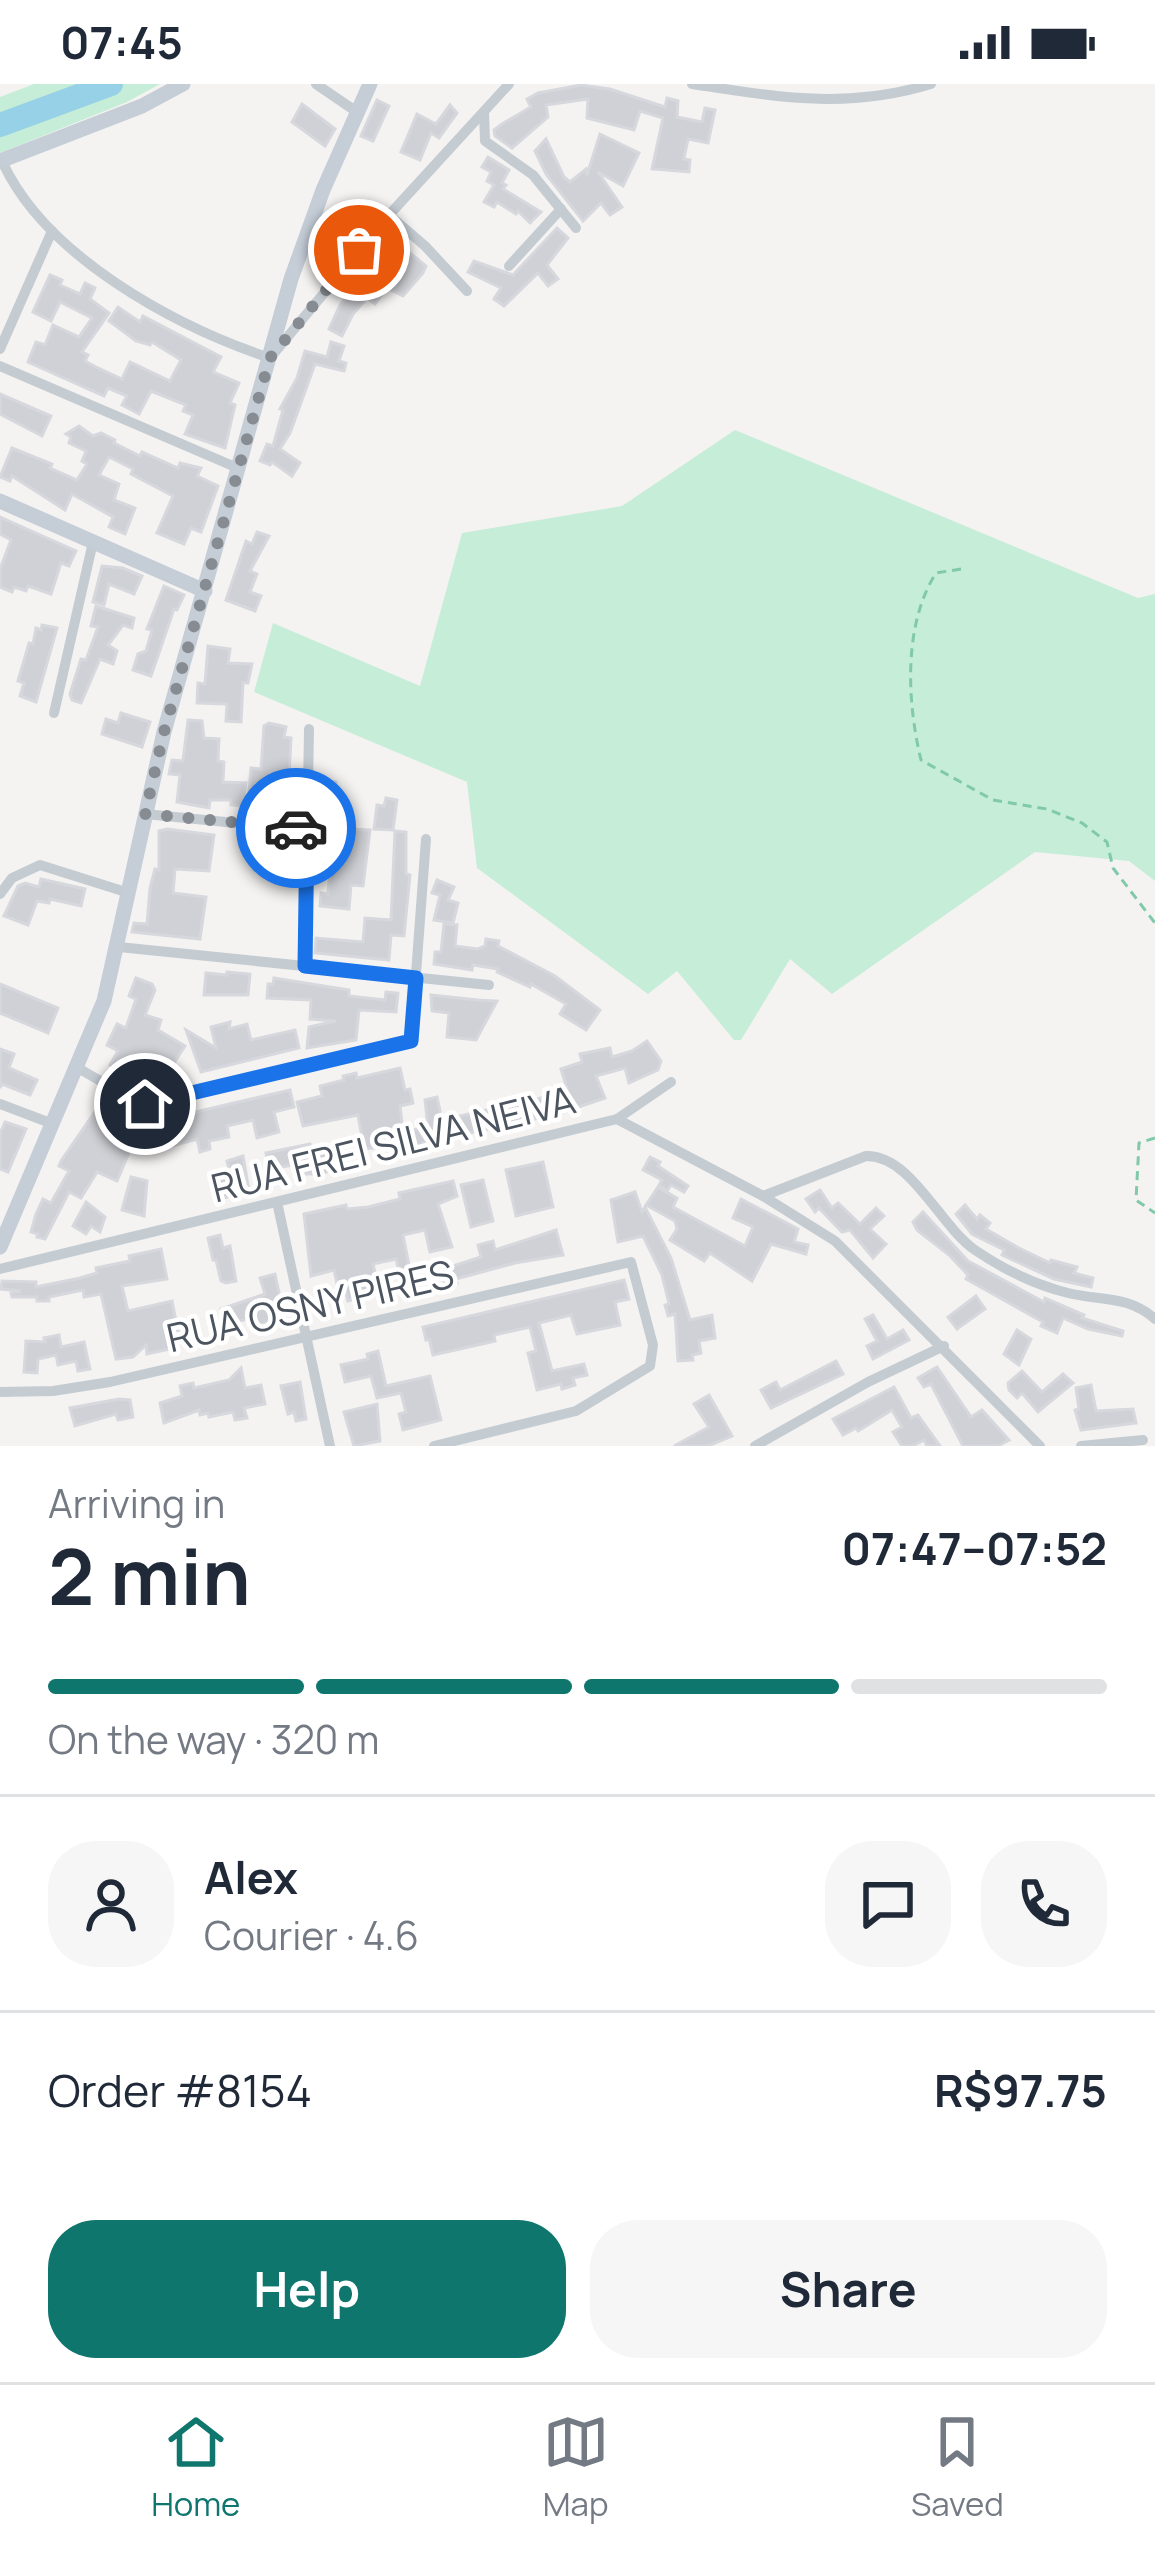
<!DOCTYPE html>
<html lang="en">
<head>
<meta charset="utf-8">
<style>
  body { margin:0; font-family:Manrope,sans-serif; background:#f6f6f7; color:#1f2937; height:100vh; display:flex; flex-direction:column; font-size:45px; white-space:nowrap }
  * { box-sizing:border-box; margin:0 }
  p { font-size:39px; color:#747a83 }
  .icon { flex:none; width:66px; height:66px; fill:none; stroke:currentColor; stroke-width:2; stroke-linecap:round; stroke-linejoin:round }
  .map { position:relative; height:1362px; overflow:hidden }
  .details { display:flex; flex-direction:column; background:#fff; flex:1 }
  .details>* { flex:none }
  .pin { position:absolute; display:grid; place-items:center; width:102px; height:102px; color:#fff; margin:-51px; border:6px solid #fff; border-radius:50%; box-shadow:0 3px 12px #0007 }
  .courier { position:absolute; display:grid; place-items:center; width:120px; height:120px; margin:-60px; border:9px solid #1a73e8; border-radius:50%; background:#fff; color:#222; box-shadow:0 3px 15px #0007 }
  .head em { font-style:normal; font-weight:700 }
  .head div { display:flex; flex-direction:column-reverse }
  .head { display:flex; align-items:center; justify-content:space-between; height:204px; padding:0 48px }
  h1 { font-size:78px; font-weight:700; line-height:90px }
  .bar { display:grid; grid-template-columns:repeat(4,1fr); gap:18px 12px; align-content:center; height:144px; padding:0 48px }
  .bar i { height:15px; border-radius:9px; background:#e0e1e3 }
  .bar .on { background:#0f766e }
  .bar p { grid-column:span 4 }
  .line { display:flex; align-items:center; gap:30px; padding:0 48px; border-top:3px solid #e0e1e3 }
  .line div { flex:1 }
  .round { display:grid; place-items:center; flex:none; width:126px; height:126px; border-radius:48px; background:#f6f6f7 }
  .primary-button { display:flex; gap:24px; margin-top:auto; padding:24px 48px }
  .primary-button a { flex:1; height:138px; border-radius:48px; background:#0f766e; color:#fff; font-size:48px; font-weight:700; line-height:138px; text-align:center }
  .primary-button a+a { background:#f6f6f7; color:#1f2937 }
  .status { display:flex; justify-content:space-between; align-items:center; height:84px; padding:0 60px; background:#fff; direction:ltr }
  .status svg { height:33px; fill:currentColor }
  .dock { display:flex; justify-content:space-around; align-items:center; height:168px; border-top:3px solid #e0e1e3; background:#fff; font-size:33px; color:#747a83 }
  .dock a { display:grid; justify-items:center; gap:6px }
  .dock .on { color:#0f766e }
  .map>svg:first-child { display:block }
  .green { fill:#c6edd7 }
  .lines { fill:none; stroke-linecap:round; stroke-linejoin:round }
  .river { stroke:#96d1e7; stroke-width:24 }
  .building { fill:#d0d1d6; stroke:#d7d8dd; stroke-width:3 }
  .path { stroke:#80c9a9; stroke-width:3; stroke-dasharray:9 6; stroke-linecap:butt }
  .street { stroke:#c4ccd2; stroke-width:10 }
  .secondary { stroke:#c5cdd7; stroke-width:15 }
  .done { stroke:#868c92; stroke-width:12; stroke-dasharray:0 21.6 }
  .route { stroke:#1a73e8; stroke-width:15 }
  .labels { text-anchor:middle; dominant-baseline:central; stroke-width:9; stroke-linejoin:round; paint-order:stroke }
  .street-label { font-size:39px; fill:#4b545f; stroke:#fff }
</style>
</head>
<body>
<div class="status"><b>07:45</b><svg viewBox="0 0 49 12"><path d="M0 12V9h3v3zM5 12V6h3v6zM10 12V3h3v9zM15 12V0h3v12zM26 1h20v11H26zM47 4h2v5h-2z"/></svg></div>
<div class="map">
<svg width="1155" height="1362" viewBox="0 0 1155 1362">
  <rect width="100%" height="100%" fill="#f4f3f2"/>
  <!-- green -->
  <g class="green">
    <polygon points="34,0 160,0 127,18 0,69 0,13"/>
    <polygon points="735,346 1138,514 1155,510 1155,797 1129,777 1035,768 832,910 790,875 741,956 734,956 677,887 648,910 477,784 467,698 254,608 273,539 420,602 462,449 622,422"/>
  </g>
  <g class="lines">
    <!-- river -->
    <polyline class="river" points="0,41 111,0"/>
  </g>
  <!-- building -->
  <g class="building">
    <polygon points="581,1 610,5 665,23 667,14 678,17 677,33 702,38 705,24 715,26 708,59 688,55 684,75 690,76 689,88 652,85 663,34 640,27 634,46 587,34 588,15 546,21 548,33 512,64 495,52 494,46 502,40 531,23 527,15 538,9"/>
    <polygon points="377,16 389,22 373,57 361,52"/>
    <polygon points="302,20 335,45 325,62 292,38"/>
    <polygon points="450,21 457,29 439,54 431,49 420,76 401,68 417,30 436,40"/>
    <polygon points="600,50 639,69 623,102 598,88 622,123 610,131 601,119 583,137 546,90 535,67 546,55 564,93 570,98 586,85 587,91"/>
    <polygon points="488,73 509,86 502,99 506,101 503,105 541,128 530,139 518,127 516,130 497,118 494,123 484,118 494,101 487,97 491,88 482,83"/>
    <polygon points="557,144 568,154 547,181 558,195 548,202 538,189 504,222 494,215 501,204 468,188 474,177 513,191"/>
    <polygon points="395,157 426,182 423,189 403,212 387,204 375,220 367,214 353,230 342,252 329,245 340,221"/>
    <polygon points="50,191 62,196 60,201 80,210 85,199 95,204 90,215 109,229 82,268 88,271 85,277 96,283 122,295 130,278 170,297 181,276 152,258 150,261 136,257 109,237 118,223 140,238 143,232 221,273 213,288 239,299 230,319 235,321 225,364 185,350 193,331 183,327 186,321 151,307 139,330 122,321 127,312 108,304 104,312 28,278 36,258 45,261 53,241 79,253 92,234 60,218 51,237 33,228"/>
    <polygon points="331,258 344,262 339,277 346,279 344,287 315,280 290,349 280,365 300,379 292,392 272,378 270,381 260,377 267,360 273,362 283,326 280,325 297,294 305,267 327,273"/>
    <polygon points="0,310 51,332 42,352 0,330"/>
    <polygon points="79,342 93,352 101,349 115,356 114,359 140,372 142,368 178,384 180,379 201,384 197,392 218,402 201,448 191,444 184,460 157,449 173,412 131,390 133,385 109,373 99,391 119,400 114,416 135,424 125,450 109,443 113,433 72,410 65,426 12,392 10,397 0,393 12,364 52,380 50,384 77,396 87,380 82,377 86,367 69,359 71,353 66,350"/>
    <polygon points="0,433 76,467 69,482 61,479 51,510 28,502 26,507 14,503 12,508 0,503 0,485 11,456 0,450"/>
    <polygon points="257,448 269,452 250,487 257,490 250,508 261,512 255,527 226,516 246,457 252,460"/>
    <polygon points="102,482 123,484 142,492 134,510 109,500 104,521 93,518"/>
    <polygon points="164,502 184,511 177,526 174,525 151,592 133,586 138,570 146,567 152,546 147,545"/>
    <polygon points="96,522 134,534 132,544 123,541 108,561 117,567 113,580 100,575 81,619 72,616 70,610 81,575 86,576 98,543 91,542"/>
    <polygon points="42,541 57,544 36,618 20,612 24,599 18,597 29,559 33,560 36,544 41,546"/>
    <polygon points="208,562 230,565 228,579 252,580 248,599 243,599 241,638 226,637 227,620 197,619 198,599 205,600"/>
    <polygon points="121,629 150,638 142,663 102,650 106,635 118,639"/>
    <polygon points="188,636 202,637 204,654 219,655 218,677 224,678 223,698 246,699 242,722 231,721 231,716 210,716 209,724 177,718 180,691 169,690 172,676 183,677"/>
    <polygon points="269,639 286,643 284,653 291,654 287,728 270,726 272,709 249,707 251,684 261,685 264,642"/>
    <polygon points="318,696 336,698 336,733 321,731 323,707 318,706"/>
    <polygon points="386,714 397,716 393,746 374,745 377,721 384,722"/>
    <polygon points="167,745 214,751 209,787 175,785 173,809 206,813 200,855 132,848 134,839 147,840 150,804 155,785 159,786 159,747"/>
    <polygon points="350,745 370,746 363,802 351,801 349,825 320,822 321,809 328,810 330,787 322,786 325,763 348,766"/>
    <polygon points="395,747 406,748 406,790 410,791 404,852 391,851 389,876 315,869 316,854 363,858 365,834 391,836"/>
    <polygon points="41,795 85,805 81,822 50,815 49,819 37,817 28,841 4,832 18,802 25,799 39,803"/>
    <polygon points="437,796 454,803 448,816 458,819 453,839 434,836 440,811 432,809"/>
    <polygon points="444,840 457,841 455,862 478,865 485,862 486,855 499,857 498,862 555,892 600,926 586,946 560,930 566,920 531,900 530,903 497,888 498,885 473,881 472,886 434,880 435,868 441,868"/>
    <polygon points="227,888 250,890 248,911 204,911 206,889 227,891"/>
    <polygon points="136,894 152,900 155,906 145,931 161,936 158,946 185,962 162,997 142,986 136,996 110,981 118,967 107,961 117,940 126,944 136,915 129,912"/>
    <polygon points="274,894 349,906 349,912 385,916 386,908 398,909 396,928 359,926 356,956 307,964 309,943 336,937 310,935 311,916 267,914 268,900 273,900"/>
    <polygon points="0,900 58,924 48,949 0,929"/>
    <polygon points="431,911 478,916 497,917 476,956 447,953 449,929 432,927"/>
    <polygon points="230,938 229,945 247,940 251,956 295,946 299,964 201,988 186,946 216,964 211,943"/>
    <polygon points="647,957 661,977 658,986 629,999 625,984 596,992 605,1014 558,1030 423,1059 424,1066 408,1069 407,1061 364,1065 358,1031 303,1042 297,1018 322,1012 320,1002 344,996 343,992 356,989 357,994 400,984 405,1006 410,1005 413,1019 400,1022 403,1047 428,1044 425,1016 437,1013 442,1036 568,1008 561,985 582,978 580,970 610,964 612,973 632,967"/>
    <polygon points="0,965 14,970 9,984 37,996 30,1011 2,1000 0,1004"/>
    <polygon points="290,1006 294,1023 274,1028 279,1048 257,1054 253,1036 227,1042 229,1053 209,1057 210,1065 200,1068 197,1055 161,1065 152,1038"/>
    <polygon points="103,1016 125,1029 143,1049 139,1063 131,1064 117,1097 97,1088 81,1114 69,1108 45,1155 37,1153 38,1150 31,1148 36,1130 43,1115 51,1119 69,1087 59,1082 61,1077"/>
    <polygon points="5,1038 26,1045 8,1088 0,1085 0,1050"/>
    <polygon points="310,1060 312,1069 338,1067 337,1085 319,1090 302,1090 300,1080 268,1085 266,1069"/>
    <polygon points="243,1072 249,1107 217,1116 216,1094 231,1092 227,1077"/>
    <polygon points="650,1073 660,1078 658,1082 688,1102 684,1108 671,1101 667,1107 659,1101 662,1096 643,1086"/>
    <polygon points="543,1078 553,1123 516,1132 506,1086"/>
    <polygon points="131,1093 147,1097 144,1132 122,1126"/>
    <polygon points="483,1096 493,1137 471,1143 461,1101"/>
    <polygon points="453,1097 457,1112 438,1120 452,1163 430,1168 425,1146 403,1151 410,1186 399,1188 396,1175 373,1180 379,1206 348,1217 343,1198 337,1199 334,1186 311,1192 304,1130 346,1121 347,1125 368,1123 400,1115 399,1109"/>
    <polygon points="658,1103 677,1114 673,1123 745,1162 753,1143 733,1134 741,1115 798,1145 794,1158 808,1161 806,1170 771,1160 752,1197 710,1169 704,1177 670,1156 677,1145 675,1137 646,1121"/>
    <polygon points="820,1106 832,1124 838,1119 860,1140 876,1124 884,1132 870,1145 886,1160 873,1174 850,1146 842,1148 819,1124 815,1128 806,1115"/>
    <polygon points="635,1108 642,1128 645,1123 671,1174 690,1236 712,1231 715,1254 699,1257 701,1269 692,1271 693,1276 678,1277 675,1230 668,1232 665,1221 669,1220 662,1191 643,1152 618,1158 611,1116"/>
    <polygon points="86,1118 105,1133 100,1148 91,1142 86,1150 73,1142"/>
    <polygon points="965,1121 977,1135 980,1131 990,1139 986,1145 1019,1164 1050,1179 1051,1176 1077,1183 1074,1189 1093,1194 1091,1203 1054,1195 1002,1171 1004,1166 972,1150 956,1130"/>
    <polygon points="923,1128 968,1177 1044,1218 1045,1214 1084,1231 1082,1234 1123,1247 1122,1252 1088,1245 1063,1234 1057,1249 1041,1242 1043,1238 966,1195 968,1191 949,1171 917,1146 913,1138"/>
    <polygon points="556,1146 563,1171 515,1179 456,1195 457,1199 445,1201 442,1190 448,1189 447,1184 481,1173 478,1161 493,1157 495,1166"/>
    <polygon points="220,1151 223,1164 230,1162 236,1197 226,1199 221,1197 216,1176 213,1176 208,1154"/>
    <polygon points="161,1165 167,1195 122,1202 128,1227 172,1217 178,1247 173,1248 174,1264 147,1270 146,1261 133,1273 116,1275 101,1210 84,1213 83,1206 49,1213 49,1217 37,1217 37,1213 12,1213 11,1209 21,1207 1,1205 2,1197 36,1198 36,1203 80,1194 97,1189 96,1184 130,1177 129,1172"/>
    <polygon points="275,1190 284,1232 255,1243 253,1234 225,1240 221,1225 265,1210 260,1194"/>
    <polygon points="624,1196 629,1215 615,1218 620,1241 577,1250 571,1231 539,1239 552,1287 584,1280 587,1291 573,1294 575,1301 562,1305 561,1300 537,1306 528,1269 536,1267 530,1243 494,1251 495,1257 433,1271 429,1255 426,1256 423,1243"/>
    <polygon points="976,1212 985,1225 957,1245 948,1233"/>
    <polygon points="873,1231 887,1255 903,1246 909,1256 873,1275 867,1262 877,1257 865,1235"/>
    <polygon points="1017,1246 1031,1255 1019,1281 1004,1270"/>
    <polygon points="59,1251 61,1263 84,1258 90,1285 78,1287 76,1277 58,1281 56,1271 38,1275 37,1289 24,1288 26,1257 45,1258 44,1254"/>
    <polygon points="378,1267 386,1302 430,1292 441,1336 403,1346 399,1330 406,1328 401,1309 377,1314 371,1292 345,1298 341,1281 368,1275 367,1270"/>
    <polygon points="836,1277 843,1290 771,1324 761,1306 776,1298 780,1306"/>
    <polygon points="937,1283 971,1333 982,1326 1009,1356 998,1362 963,1362 931,1300 924,1303 918,1294"/>
    <polygon points="241,1284 245,1304 261,1301 265,1320 244,1324 247,1334 235,1336 233,1328 209,1333 208,1329 200,1331 199,1326 164,1339 160,1319 182,1312 180,1302 193,1299 194,1304 229,1296"/>
    <polygon points="1022,1287 1042,1308 1063,1290 1073,1299 1038,1328 1022,1309 1017,1314 1009,1306 1008,1299"/>
    <polygon points="300,1298 306,1335 296,1337 294,1328 288,1330 281,1302"/>
    <polygon points="1091,1301 1096,1327 1133,1325 1136,1339 1081,1346 1075,1326 1079,1325 1076,1304"/>
    <polygon points="894,1303 911,1334 918,1331 940,1362 927,1362 924,1356 913,1362 902,1362 893,1348 902,1343 892,1326 858,1347 856,1344 843,1351 833,1335"/>
    <polygon points="709,1311 732,1352 708,1362 674,1362 709,1343 694,1320"/>
    <polygon points="119,1315 130,1316 133,1333 118,1336 116,1330 75,1342 70,1324"/>
    <polygon points="377,1320 380,1357 354,1362 344,1328"/>
  </g>
  <g class="lines">
    <!-- path -->
    <g class="path">
      <path d="M961 485 936 489C903 541 907 618 921 676L993 716 1047 725 1082 739 1107 758 1113 784 1155 839"/>
      <polyline points="1155,1054 1139,1059 1136,1116 1155,1129"/>
    </g>
    <!-- street -->
    <g class="street">
      <polyline points="316,0 357,28"/>
      <path d="M692 0C778 13 846 26 931 0"/>
      <polyline points="484,28 485,57 533,91 576,144"/>
      <path d="M2 77C45 172 174 242 270 274L389 131 509 0"/>
      <polyline points="389,131 425,162 467,207"/>
      <polyline points="509,182 561,125"/>
      <polyline points="0,265 52,147"/>
      <polyline points="0,282 240,385"/>
      <polyline points="54,629 93,458"/>
      <polyline points="145,730 307,746"/>
      <polyline points="0,810 12,794 40,781 129,809"/>
      <polyline points="119,863 489,901"/>
      <polyline points="305,882 309,645"/>
      <polyline points="78,984 135,1017 154,1020 411,957 426,755"/>
      <polyline points="0,1020 53,1040"/>
      <polyline points="617,1035 671,998"/>
      <path d="M763 1112 866 1072C911 1071 939 1141 975 1166 1003 1185 1036 1201 1068 1209 1101 1217 1128 1211 1155 1235"/>
      <polyline points="277,1118 330,1362"/>
      <polyline points="0,1185 617,1035 763,1112 835,1157 1040,1362"/>
      <polyline points="0,1308 53,1307 110,1298 631,1178 653,1261 650,1282 576,1327 434,1362"/>
      <polyline points="755,1362 868,1298 944,1262"/>
      <polyline points="1081,1362 1143,1356"/>
    </g>
    <!-- secondary -->
    <g class="secondary">
      <polyline points="0,77 142,22 183,0"/>
      <polyline points="0,417 205,507"/>
      <polyline points="0,1163 104,917 164,648 291,195 323,106 370,0"/>
    </g>
  </g>
  <g class="lines">
    <!-- done -->
    <polyline class="done" points="296,744 145,730 164,648 270,274 359,166"/>
    <!-- route -->
    <polyline class="route" points="145,1020 411,957 416,894 305,882 307,746 296,744"/>
  </g>
  <g class="labels">
    <!-- street labels -->
    <g class="street-label">
      <text transform="translate(393 1059) rotate(-14)">RUA FREI SILVA NEIVA</text>
      <text transform="translate(310 1221) rotate(-13)">RUA OSNY PIRES</text>
    </g>
  </g>
</svg>
<div class="pin" style="left:359px;top:166px;background:#ea580c"><svg class="icon" aria-label="bag" viewBox="0 0 24 24"><path d="M5 8h14l-1 12H6zM9 8a3 3 0 0 1 6 0"/></svg></div>
<div class="pin" style="left:145px;top:1020px;background:#1f2937"><svg class="icon" aria-label="home" viewBox="0 0 24 24"><path d="M3 11l9-7 9 7M6 9v11h12V9"/></svg></div>
<div class="courier" style="left:296px;top:744px"><svg class="icon" aria-label="car" viewBox="0 0 24 24"><path d="M5 17H2v-5l4-1 3-4h7l3 4 3 1v5h-3M9 17h6M6 11h13"/><circle cx="7" cy="17" r="2"/><circle cx="17" cy="17" r="2"/></svg></div>
</div>
<section class="details">
<div class="head"><div><h1>2 min</h1><p>Arriving in</p></div><em>07:47–07:52</em></div>
<div class="bar"><i class="on"></i><i class="on"></i><i class="on"></i><i></i><p>On the way · 320 m</p></div>
<div class="line" style="height:216px"><a class="round"><svg class="icon" aria-label="person" viewBox="0 0 24 24"><circle cx="12" cy="8" r="4"/><path d="M4 21q1-7 8-7t8 7"/></svg></a><div><b>Alex</b><p>Courier · 4.6</p></div><a class="round"><svg class="icon" aria-label="chat" viewBox="0 0 24 24"><path d="M4 5h16v11H9l-5 4z"/></svg></a><a class="round"><svg class="icon" aria-label="phone" viewBox="0 0 24 24"><path d="M5 4h4l2 5-3 2q2 4 5 5l2-3 5 2v4C11 20 4 13 5 4z"/></svg></a></div>
<div class="line" style="height:156px"><div>Order #8154</div><b>R$97.75</b></div>
<div class="primary-button"><a>Help</a><a>Share</a></div>
</section>
<nav class="dock">
<a class="on"><svg class="icon" aria-label="home" viewBox="0 0 24 24"><path d="M3 11l9-7 9 7M6 9v11h12V9"/></svg>Home</a>
<a><svg class="icon" aria-label="map" viewBox="0 0 24 24"><path d="M3 6l6-2 6 2 6-2v14l-6 2-6-2-6 2zM9 4v14M15 6v14"/></svg>Map</a>
<a><svg class="icon" aria-label="saved" viewBox="0 0 24 24"><path d="M7 4h10v16l-5-4-5 4z"/></svg>Saved</a>
</nav>
</body>
</html>
